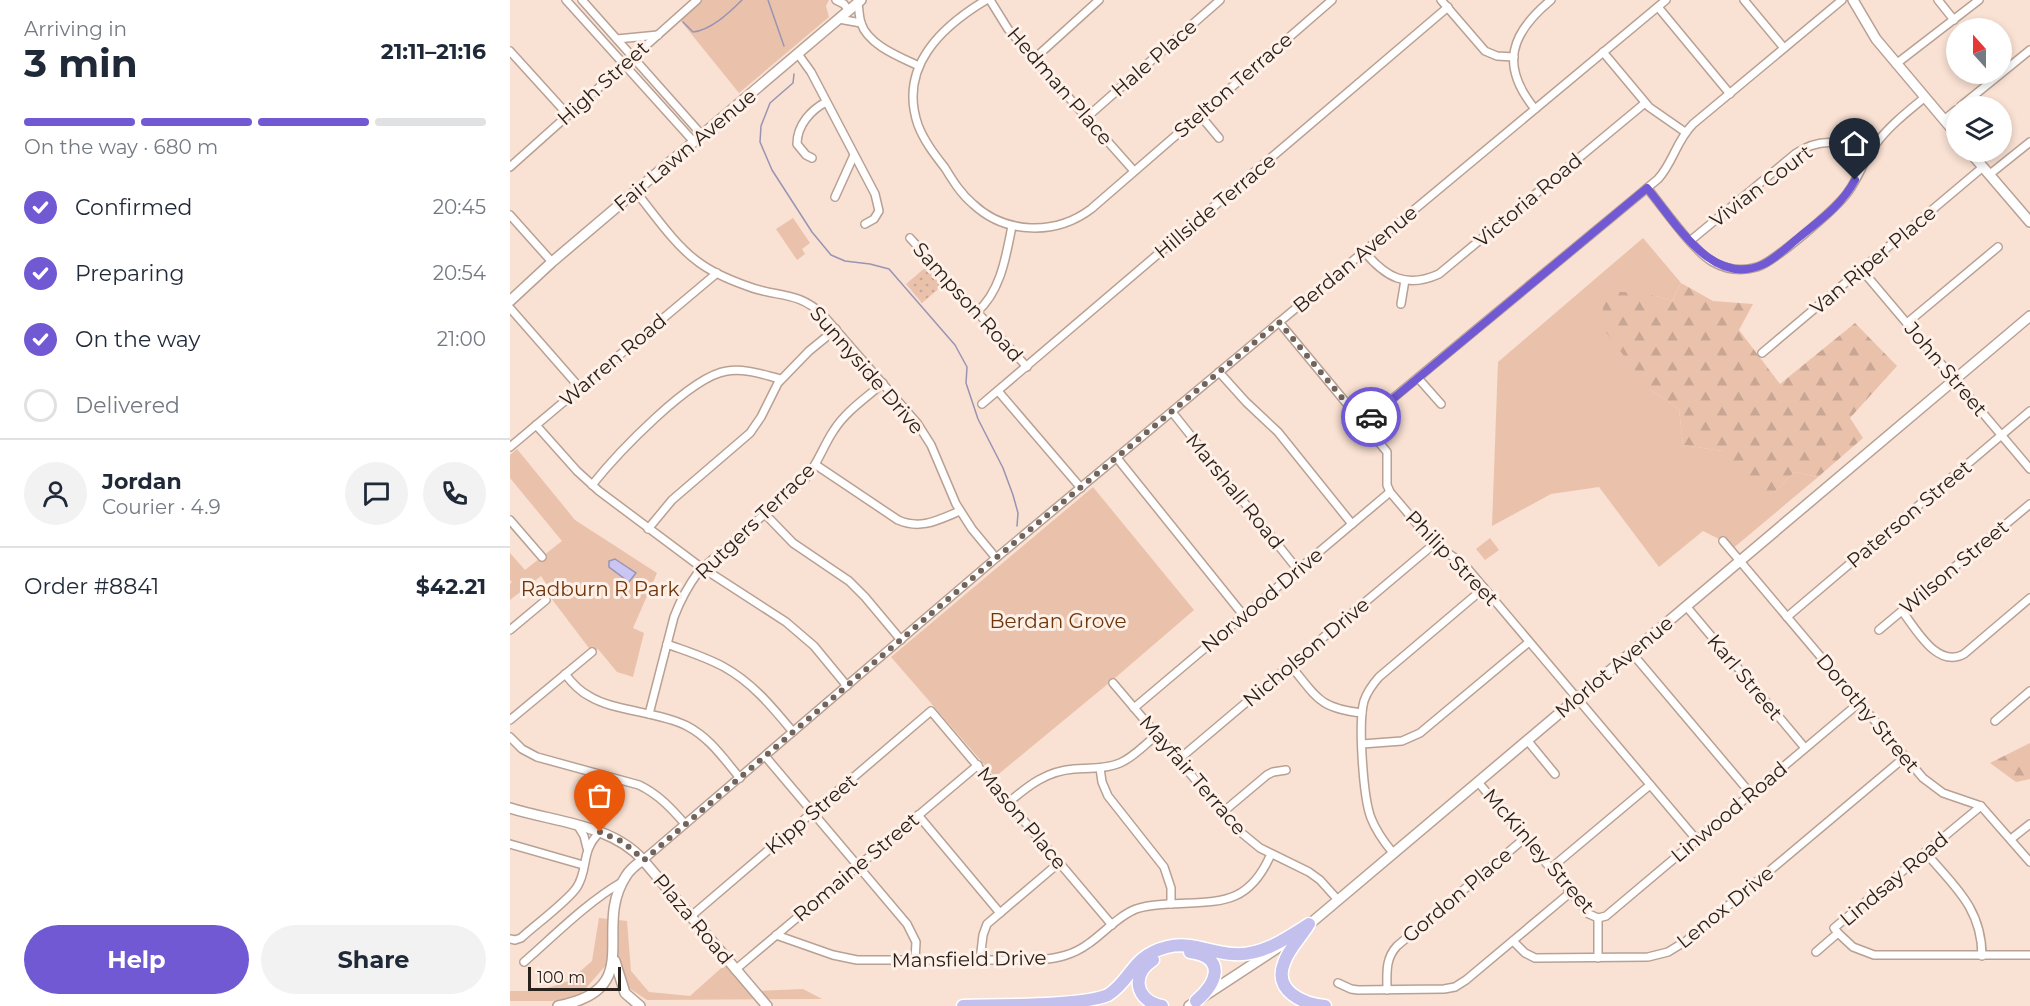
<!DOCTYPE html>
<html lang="en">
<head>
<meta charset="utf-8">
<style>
  body { margin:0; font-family:Montserrat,sans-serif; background:#f2f2f3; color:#1f2937; height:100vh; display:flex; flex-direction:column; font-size:22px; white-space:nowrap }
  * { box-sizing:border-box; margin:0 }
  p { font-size:20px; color:#747a83 }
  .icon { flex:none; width:33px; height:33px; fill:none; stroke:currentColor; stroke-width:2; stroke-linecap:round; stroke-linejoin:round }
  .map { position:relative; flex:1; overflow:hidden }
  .panel { display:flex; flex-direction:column; background:#fff; width:510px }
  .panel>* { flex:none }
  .needle { width:39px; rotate:339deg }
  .controls { position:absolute; left:1436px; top:18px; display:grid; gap:12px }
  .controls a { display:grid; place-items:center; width:66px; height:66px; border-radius:50%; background:#fff; box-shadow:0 3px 9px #0003; font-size:30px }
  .scale { position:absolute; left:18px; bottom:15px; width:93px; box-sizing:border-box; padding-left:6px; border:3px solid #29211b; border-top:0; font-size:16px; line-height:21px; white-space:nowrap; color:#29211b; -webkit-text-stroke:4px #fff0e8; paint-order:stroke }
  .pin { position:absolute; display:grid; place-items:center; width:51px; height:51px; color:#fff; margin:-62px -26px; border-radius:50% 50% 50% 0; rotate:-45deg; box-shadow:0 0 6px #0007 }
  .pin .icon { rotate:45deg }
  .courier { position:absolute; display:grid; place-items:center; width:60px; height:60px; margin:-30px; border:4px solid #7159d3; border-radius:50%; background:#fff; color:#222; box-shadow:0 2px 8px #0007 }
  .head em { font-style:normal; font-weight:700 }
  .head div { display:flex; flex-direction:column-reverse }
  .head { display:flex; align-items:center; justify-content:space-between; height:102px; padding:0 24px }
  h1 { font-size:39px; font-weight:700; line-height:45px }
  .bar { display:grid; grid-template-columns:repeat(4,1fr); gap:9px 6px; align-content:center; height:72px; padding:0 24px }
  .bar i { height:8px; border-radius:4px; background:#e0e1e3 }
  .bar .active { background:#7159d3 }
  .bar p { grid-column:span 4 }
  .line { display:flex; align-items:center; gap:15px; padding:0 24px; border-top:2px solid #e0e1e3 }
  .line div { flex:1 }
  .round { display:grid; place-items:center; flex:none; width:63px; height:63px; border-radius:32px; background:#f2f2f3 }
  ol { padding:0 24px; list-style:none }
  li { display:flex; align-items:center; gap:18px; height:66px }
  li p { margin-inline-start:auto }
  li .icon { padding:6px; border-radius:50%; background:#7159d3; color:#fff; stroke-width:4 }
  li:last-child { color:#747a83 }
  li i { width:33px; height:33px; border:3px solid #e0e1e3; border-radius:50% }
  .action { display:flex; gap:12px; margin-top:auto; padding:12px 24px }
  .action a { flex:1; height:69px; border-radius:36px; background:#7159d3; color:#fff; font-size:24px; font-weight:700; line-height:69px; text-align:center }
  .action a+a { background:#f2f2f3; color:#1f2937 }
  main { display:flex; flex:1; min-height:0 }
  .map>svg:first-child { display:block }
  .green { fill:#eac2ab }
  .forest { fill:url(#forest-firs) }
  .garden { fill:url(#garden-dots) }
  .water { fill:#c9c6f4; stroke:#9994b3; stroke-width:1.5 }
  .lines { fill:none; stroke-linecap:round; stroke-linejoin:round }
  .stream { stroke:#9994b3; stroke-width:1.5 }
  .street-casing { stroke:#b8a194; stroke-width:10 }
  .secondary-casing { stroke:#b8a194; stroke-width:12 }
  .highway-casing { stroke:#fff; stroke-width:15 }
  .street { stroke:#fff; stroke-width:7 }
  .secondary { stroke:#fff; stroke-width:9 }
  .highway { stroke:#c3c0ee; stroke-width:12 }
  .done { stroke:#72645b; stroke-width:6; stroke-dasharray:0 10.8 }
  .route { stroke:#7159d3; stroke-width:8 }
  .labels { text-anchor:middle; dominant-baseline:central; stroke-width:6; stroke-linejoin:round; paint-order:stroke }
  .street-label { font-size:20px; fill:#29211b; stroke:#fff0e8 }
  .park-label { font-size:20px; fill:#6d350c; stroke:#fff0e8 }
</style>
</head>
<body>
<main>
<section class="panel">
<div class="head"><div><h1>3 min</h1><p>Arriving in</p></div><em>21:11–21:16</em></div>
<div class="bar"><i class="active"></i><i class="active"></i><i class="active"></i><i></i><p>On the way · 680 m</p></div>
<ol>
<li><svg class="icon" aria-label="check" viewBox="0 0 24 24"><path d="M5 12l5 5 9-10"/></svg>Confirmed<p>20:45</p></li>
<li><svg class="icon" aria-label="check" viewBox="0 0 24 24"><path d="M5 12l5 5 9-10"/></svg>Preparing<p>20:54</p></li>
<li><svg class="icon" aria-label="check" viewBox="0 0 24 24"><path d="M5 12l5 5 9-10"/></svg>On the way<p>21:00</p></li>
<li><i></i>Delivered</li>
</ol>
<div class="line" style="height:108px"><a class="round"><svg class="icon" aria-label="person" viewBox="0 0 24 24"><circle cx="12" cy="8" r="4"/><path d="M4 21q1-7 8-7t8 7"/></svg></a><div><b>Jordan</b><p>Courier · 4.9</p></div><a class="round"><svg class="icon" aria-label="chat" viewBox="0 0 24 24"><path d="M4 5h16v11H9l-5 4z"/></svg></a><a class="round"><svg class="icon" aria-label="phone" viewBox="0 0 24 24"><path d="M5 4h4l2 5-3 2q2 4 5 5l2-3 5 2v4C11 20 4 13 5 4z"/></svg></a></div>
<div class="line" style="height:78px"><div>Order #8841</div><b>$42.21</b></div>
<div class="action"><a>Help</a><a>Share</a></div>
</section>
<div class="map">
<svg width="1520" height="1006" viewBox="0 0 1520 1006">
  <defs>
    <pattern id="forest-firs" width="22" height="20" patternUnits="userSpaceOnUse" patternTransform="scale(1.5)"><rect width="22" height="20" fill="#eac2ab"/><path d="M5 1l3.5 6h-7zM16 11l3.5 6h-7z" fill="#c9a693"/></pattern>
    <pattern id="garden-dots" width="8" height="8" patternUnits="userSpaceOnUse" patternTransform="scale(1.5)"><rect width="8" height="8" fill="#eac2ab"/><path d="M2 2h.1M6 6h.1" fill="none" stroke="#c9a693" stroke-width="1.8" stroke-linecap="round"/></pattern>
  </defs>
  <rect width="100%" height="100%" fill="#f9e1d3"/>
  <!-- green -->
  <g class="green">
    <polygon points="192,0 319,0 316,6 319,17 229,93 170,20"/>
    <polygon points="283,218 300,243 292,249 295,254 287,260 266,229"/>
    <polygon points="1133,238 1171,283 1162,301 1142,295 1139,389 1169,409 1173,445 1213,451 1264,493 1284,472 1308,477 1221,550 1213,541 1193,531 1149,567 1089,487 1041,494 982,526 988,362"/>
    <polygon points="7,449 65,520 147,573 123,628 134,633 123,677 107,672 88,649 82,652 38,594 41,591 31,576 0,600 0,584 2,582 0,580 0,553 15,570 52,541 0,478 0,455"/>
    <polygon points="583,487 684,610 605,678 485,777 381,657"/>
    <polygon points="980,538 989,550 975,560 966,549"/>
    <polygon points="89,918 117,921 121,971 139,992 180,996 218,962 244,991 293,989 312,999 137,1000 119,988 110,963 97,964 69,996 42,1001 0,1001 0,991 28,991 59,981 82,961"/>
  </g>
  <!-- forest -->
  <g class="forest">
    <polygon points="1171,283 1203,301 1243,304 1229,330 1270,384 1345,323 1387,366 1340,418 1353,438 1308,477 1284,472 1264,493 1243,495 1213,451 1173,445 1169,409 1139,389 1092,327 1094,290 1142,295 1162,301"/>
    <polygon points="1520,743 1520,779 1506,782 1480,763"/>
  </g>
  <!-- garden -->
  <polygon class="garden" points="416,267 432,286 412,303 396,284"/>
  <!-- water -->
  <polygon class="water" points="105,559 126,573 119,582 99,567 99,561"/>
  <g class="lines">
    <!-- stream -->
    <g class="stream">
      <polyline points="258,0 274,46"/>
      <path d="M173 22 183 32C201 30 219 13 232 0"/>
      <polyline points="284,74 283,83 260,103 251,126 250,142 262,170 302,232 321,255 335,261 360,264 379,269 445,345 457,367 456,383 468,419 493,468 503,495 508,513 507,526"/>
    </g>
    <defs>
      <g id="street">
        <polyline points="56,0 184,142"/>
        <polyline points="72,0 192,135"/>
        <polyline points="326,0 334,4 339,11"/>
        <path d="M476 0C431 27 388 67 408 125 414 141 425 155 435 168 443 181 451 194 463 204 495 234 545 236 581 209L822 0"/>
        <polyline points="480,0 498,29 624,171"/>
        <polyline points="931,0 975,51 987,56 1004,57"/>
        <polyline points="1234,0 1274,48"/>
        <polyline points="1428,0 1444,20"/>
        <path d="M348 3C349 9 349 17 351 23 358 45 390 57 409 66"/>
        <polyline points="1148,7 1220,94"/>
        <polyline points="329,19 351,23"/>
        <polyline points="107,39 148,35"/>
        <polyline points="0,51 58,115"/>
        <polyline points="1093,52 1139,107 1175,132"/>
        <polyline points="288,54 301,72 365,194 369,211 364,219 355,224"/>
        <polyline points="525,58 589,0"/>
        <polyline points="1386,64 1469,0"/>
        <polyline points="1451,106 1520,50"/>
        <path d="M1025 109C989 65 1001 33 1041 0"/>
        <polyline points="689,114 709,138"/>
        <polyline points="577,117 710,0"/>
        <polyline points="1434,120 1446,110"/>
        <path d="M302 158 296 155 287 144C287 125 301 110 316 102"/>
        <polyline points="0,167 187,0"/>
        <polyline points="1480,174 1520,142"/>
        <path d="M1137 188C1153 207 1183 251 1203 262 1217 270 1233 271 1247 267 1264 262 1327 208 1338 192 1349 177 1354 160 1365 145 1379 126 1397 112 1414 98"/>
        <path d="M126 192C144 214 164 244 187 261 201 272 220 280 237 286 267 298 287 290 313 315L407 423 421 445 446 504 462 529 486 558"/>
        <polyline points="325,197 344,155"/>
        <polyline points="0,215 42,262"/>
        <polyline points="400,238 517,367"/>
        <path d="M1180 241 1285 154C1310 137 1333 140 1358 156"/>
        <path d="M854 251C875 277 896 289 929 274L1135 103"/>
        <polyline points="1351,269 1520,469"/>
        <polyline points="891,304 895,280"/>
        <polyline points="0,308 70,388"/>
        <path d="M467 312C491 291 496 256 502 226"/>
        <polyline points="769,322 877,452 877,485 880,492 924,544 945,558 958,569 1186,839"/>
        <polyline points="1397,323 1488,247"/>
        <polyline points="1252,353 1473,167"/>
        <polyline points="709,372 736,402 768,432 842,524"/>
        <polyline points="908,378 931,404"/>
        <polyline points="488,391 571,488"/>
        <polyline points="472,404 938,7"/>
        <polyline points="662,412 788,570"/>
        <path d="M853 423 1148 179C1163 163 1166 141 1183 124L1332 0"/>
        <polyline points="26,425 67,471 89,491 188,565 276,622 304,646 337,686"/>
        <polyline points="0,447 207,273"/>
        <polyline points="607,458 734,616"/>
        <path d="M306 465 388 520C411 530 428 520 450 511"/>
        <path d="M82 485C106 455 180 376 217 371 235 368 254 375 271 379"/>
        <polyline points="255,514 283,543 339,581 355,597 391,640"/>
        <polyline points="0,520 32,557"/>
        <polyline points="138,529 162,500 240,433 251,417 268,383 299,351 326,329"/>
        <polyline points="1213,541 1413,778 1433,793 1471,806 1520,862"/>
        <polyline points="1176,606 1295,748"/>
        <path d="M1392 611C1406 629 1427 669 1454 654L1520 598"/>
        <polyline points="1277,617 1520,411"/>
        <polyline points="0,630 36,600"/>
        <polyline points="1369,630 1520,504"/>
        <path d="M157 644C176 651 196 657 214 667 243 683 263 708 283 732"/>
        <polyline points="1121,652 1241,794"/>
        <path d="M780 665C807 697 808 708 852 713"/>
        <path d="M55 674C62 683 69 691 79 696 105 712 147 711 177 726 200 738 213 758 230 778"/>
        <polyline points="603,683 728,830 750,848 799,872 810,880 828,900"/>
        <polyline points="624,708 880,492"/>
        <path d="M139 714 164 617C170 601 178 586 189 571L295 479C308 464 313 446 324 430 336 411 356 398 373 383"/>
        <polyline points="0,720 82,652"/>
        <polyline points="1485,721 1520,691"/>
        <path d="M0 737 12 749 27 757 129 785C148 794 161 808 175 824"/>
        <polyline points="1017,740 1045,774"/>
        <polyline points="852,744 892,741 910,733 1019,642"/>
        <polyline points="255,756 397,924 406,942 405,960"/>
        <polyline points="668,760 924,544"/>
        <polyline points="590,768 592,782 598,796 654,867 661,888 661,904"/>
        <polyline points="968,782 1079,914 1088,918"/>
        <path d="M499 802C519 785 537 771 564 769 579 768 596 769 610 763 624 757 635 744 647 735"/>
        <polyline points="713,812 757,775 763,772 776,770"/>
        <polyline points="408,815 490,913"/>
        <polyline points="68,826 74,836 77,848"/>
        <polyline points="1501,839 1520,824"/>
        <polyline points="0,844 73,865"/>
        <path d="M1415 852C1444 886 1472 908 1472 956"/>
        <path d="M883 853C874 842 866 831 861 818 853 797 848 722 854 701 857 692 862 685 869 677L974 588"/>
        <polyline points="133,860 486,558 1156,0"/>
        <polyline points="1041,868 1140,785"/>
        <polyline points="180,917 421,711 602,925"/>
        <polyline points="1088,918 1096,916 1349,703"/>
        <polyline points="1088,918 1088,958"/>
        <polyline points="1328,933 1343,947 1364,955 1520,955"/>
        <path d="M266 935 323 955 347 960H530C548 958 563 955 578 944 594 933 608 916 626 909 637 905 647 905 658 904 709 901 738 907 761 854"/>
        <path d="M0 939 5 940 11 938C25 925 58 901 67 887 79 868 70 851 90 832"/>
        <polyline points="1003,941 1015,953 1025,958 1138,957 1158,952 1176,941 1395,757"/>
        <polyline points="1306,952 1328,933 1324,928 1471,806"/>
        <polyline points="470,960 473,935 477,924 550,862"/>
        <path d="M14 962C45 935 76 903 112 882"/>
        <polyline points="225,970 468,765"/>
        <polyline points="828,983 841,989 848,990 934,989 945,987 956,980 1061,892"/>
        <path d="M877 990C877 973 875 959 887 946L1015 838"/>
      </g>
      <g id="secondary">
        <polyline points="1343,0 1366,39 1446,134"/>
        <polyline points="1460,152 1520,222"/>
        <polyline points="0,301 42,262 351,0"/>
        <path d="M0 808C44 822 101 824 133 860L257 1006"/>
        <polyline points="795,928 1520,316"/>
        <polyline points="105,961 115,993 130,1006"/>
        <path d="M48 1006C138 989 81 929 116 876 120 869 127 864 133 860"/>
        <polyline points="679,1006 772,945"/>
      </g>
      <g id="highway">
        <path d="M797 927C789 939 778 950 774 963 763 991 793 1004 815 1006"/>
        <path d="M680 952C717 957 707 984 686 1001"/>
        <path d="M643 960C620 975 626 1001 652 1006"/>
        <path d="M453 1006C486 1005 573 1006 598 995 622 980 621 956 657 947 681 941 700 953 724 954 752 956 777 938 799 924"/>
      </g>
    </defs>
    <!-- street casing -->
    <use href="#street" class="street-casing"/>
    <!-- secondary casing -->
    <use href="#secondary" class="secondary-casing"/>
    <!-- highway casing -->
    <use href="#highway" class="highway-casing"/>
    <!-- street -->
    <use href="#street" class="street"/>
    <!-- secondary -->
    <use href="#secondary" class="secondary"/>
    <!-- highway -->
    <use href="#highway" class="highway"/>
  </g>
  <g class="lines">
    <!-- done -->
    <polyline class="done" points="90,832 113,842 134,860 486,558 769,322 853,423 861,417"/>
    <!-- route -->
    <path class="route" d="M861 417 1137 188C1165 221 1202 289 1254 264 1266 258 1277 247 1287 239 1309 221 1332 205 1345 180"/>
  </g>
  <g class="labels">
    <!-- street labels -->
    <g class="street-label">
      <text transform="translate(644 58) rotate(-41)">Hale Place</text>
      <text transform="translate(93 83) rotate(-42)">High Street</text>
      <text transform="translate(723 85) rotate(-41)">Stelton Terrace</text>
      <text transform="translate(550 86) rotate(49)">Hedman Place</text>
      <text transform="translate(175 150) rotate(-40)">Fair Lawn Avenue</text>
      <text transform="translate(1251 186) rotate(-37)">Vivian Court</text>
      <text transform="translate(1018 200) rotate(-40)">Victoria Road</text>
      <text transform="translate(705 206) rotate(-40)">Hillside Terrace</text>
      <text transform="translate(845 259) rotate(-40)">Berdan Avenue</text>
      <text transform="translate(1363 260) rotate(-40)">Van Riper Place</text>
      <text transform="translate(458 302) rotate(48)">Sampson Road</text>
      <text transform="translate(103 360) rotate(-40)">Warren Road</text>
      <text transform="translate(1436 369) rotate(50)">John Street</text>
      <text transform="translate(357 370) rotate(49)">Sunnyside Drive</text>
      <text transform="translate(725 491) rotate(51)">Marshall Road</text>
      <text transform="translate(1399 514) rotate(-40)">Paterson Street</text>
      <text transform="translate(245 521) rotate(-44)">Rutgers Terrace</text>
      <text transform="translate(942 558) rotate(46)">Philip Street</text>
      <text transform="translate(1444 567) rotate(-40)">Wilson Street</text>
      <text transform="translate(752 600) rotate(-40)">Norwood Drive</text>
      <text transform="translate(796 652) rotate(-40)">Nicholson Drive</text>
      <text transform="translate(1104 667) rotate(-40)">Morlot Avenue</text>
      <text transform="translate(1235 677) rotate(50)">Karl Street</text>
      <text transform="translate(1358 713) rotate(50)">Dorothy Street</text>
      <text transform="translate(683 775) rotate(49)">Mayfair Terrace</text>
      <text transform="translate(1219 812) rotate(-40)">Linwood Road</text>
      <text transform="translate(301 814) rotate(-40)">Kipp Street</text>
      <text transform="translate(512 818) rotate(50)">Mason Place</text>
      <text transform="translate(1029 851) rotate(49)">McKinley Street</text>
      <text transform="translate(346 867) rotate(-40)">Romaine Street</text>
      <text transform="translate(1384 879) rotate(-40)">Lindsay Road</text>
      <text transform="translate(947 895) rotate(-40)">Gordon Place</text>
      <text transform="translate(1215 907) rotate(-39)">Lenox Drive</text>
      <text transform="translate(183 919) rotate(50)">Plaza Road</text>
      <text transform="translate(459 959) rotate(-1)">Mansfield Drive</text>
    </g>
    <!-- park labels -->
    <g class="park-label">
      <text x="90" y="589">Radburn R Park</text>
      <text x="548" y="621">Berdan Grove</text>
    </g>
  </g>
</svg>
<div class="controls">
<a><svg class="needle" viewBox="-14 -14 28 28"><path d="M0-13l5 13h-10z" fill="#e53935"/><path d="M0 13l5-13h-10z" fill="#747a83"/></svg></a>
<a><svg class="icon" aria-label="layers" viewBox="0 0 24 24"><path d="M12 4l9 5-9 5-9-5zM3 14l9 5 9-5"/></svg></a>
</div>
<div class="scale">100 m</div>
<div class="pin" style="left:90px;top:832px;background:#ea580c"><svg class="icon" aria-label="bag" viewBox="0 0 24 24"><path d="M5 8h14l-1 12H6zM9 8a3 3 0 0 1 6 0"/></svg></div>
<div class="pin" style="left:1345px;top:180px;background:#1f2937"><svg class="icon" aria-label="home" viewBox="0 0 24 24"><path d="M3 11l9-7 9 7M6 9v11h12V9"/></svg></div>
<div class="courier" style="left:861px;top:417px"><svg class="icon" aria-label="car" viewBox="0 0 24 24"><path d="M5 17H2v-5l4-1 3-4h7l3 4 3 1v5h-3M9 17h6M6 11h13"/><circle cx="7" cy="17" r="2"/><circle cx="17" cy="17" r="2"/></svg></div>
</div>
</main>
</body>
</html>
